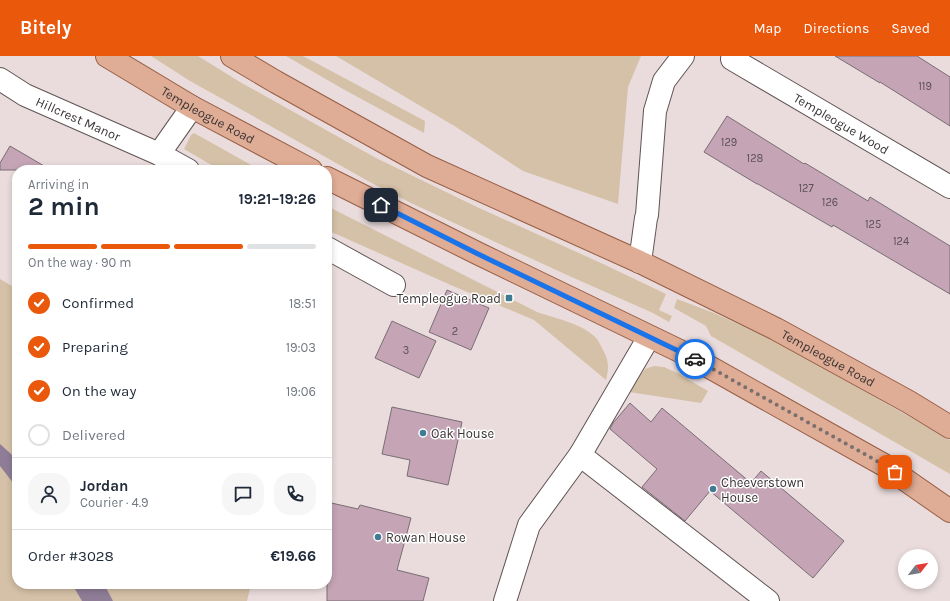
<!DOCTYPE html>
<html lang="en">
<head>
<meta charset="utf-8">
<style>
  body { margin:0; font-family:Karla,sans-serif; background:#f6f6f7; color:#1f2937; height:100vh; display:flex; flex-direction:column; font-size:15px; white-space:nowrap }
  * { box-sizing:border-box; margin:0 }
  p { font-size:13px; color:#747a83 }
  .icon { flex:none; width:22px; height:22px; fill:none; stroke:currentColor; stroke-width:2; stroke-linecap:round; stroke-linejoin:round }
  .map { position:relative; flex:1; overflow:hidden }
  .details { position:absolute; left:12px; top:109px; width:320px; height:424px; display:flex; flex-direction:column; background:#fff; border-radius:16px; box-shadow:0 2px 6px #0003 }
  .details>* { flex:none }
  .needle { width:26px; rotate:59deg }
  .controls { position:absolute; left:898px; top:493px; display:grid; gap:8px }
  .controls a { display:grid; place-items:center; width:40px; height:40px; border-radius:50%; background:#fff; box-shadow:0 2px 6px #0003; font-size:20px }
  .pin { position:absolute; display:grid; place-items:center; width:34px; height:34px; color:#fff; margin:-17px; border-radius:8px; box-shadow:0 2px 6px #0006 }
  .courier { position:absolute; display:grid; place-items:center; width:40px; height:40px; margin:-20px; border:3px solid #1a73e8; border-radius:50%; background:#fff; color:#222; box-shadow:0 1px 5px #0007 }
  .overview em { font-style:normal; font-weight:700 }
  .overview div { display:flex; flex-direction:column-reverse }
  .overview { display:flex; align-items:center; justify-content:space-between; height:68px; padding:0 16px }
  h1 { font-size:26px; font-weight:700; line-height:30px }
  .bar { display:grid; grid-template-columns:repeat(4,1fr); gap:6px 4px; align-content:center; height:48px; padding:0 16px }
  .bar i { height:5px; border-radius:3px; background:#e0e1e3 }
  .bar .active { background:#ea580c }
  .bar p { grid-column:span 4 }
  .line { display:flex; align-items:center; gap:10px; padding:0 16px; border-top:1px solid #e0e1e3 }
  .line div { flex:1 }
  .round { display:grid; place-items:center; flex:none; width:42px; height:42px; border-radius:16px; background:#f6f6f7 }
  ol { padding:0 16px; list-style:none }
  li { display:flex; align-items:center; gap:12px; height:44px }
  li p { margin-inline-start:auto }
  li .icon { padding:4px; border-radius:50%; background:#ea580c; color:#fff; stroke-width:4 }
  li:last-child { color:#747a83 }
  li i { width:22px; height:22px; border:2px solid #e0e1e3; border-radius:50% }
  header { display:flex; align-items:center; gap:24px; box-sizing:border-box; height:56px; padding:0 20px; background:#ea580c; color:#fff }
  header strong { font-size:19px }
  nav { display:flex; gap:22px; margin-inline-start:auto; font-size:14px }
  .map>svg:first-child { display:block }
  .green { fill:#d5c1a7 }
  .water { fill:#8f7d98 }
  .building { fill:#c4a4b5; stroke:#796e74 }
  .lines { fill:none; stroke-linecap:round; stroke-linejoin:round }
  .minor-casing { stroke:#605454; stroke-width:24 }
  .major-casing { stroke:#975e45; stroke-width:24 }
  .minor { stroke:#fff; stroke-width:22 }
  .major { stroke:#dfac95; stroke-width:22 }
  .done { stroke:#786f6f; stroke-width:4; stroke-dasharray:0 7.2 }
  .route { stroke:#1a73e8; stroke-width:5 }
  .poi-dot { fill:#3f7c93; stroke:#fff; stroke-width:1.5 }
  .labels { text-anchor:middle; dominant-baseline:central; stroke-width:3; stroke-linejoin:round; paint-order:stroke }
  .number-label { font-size:11px; fill:#5c5054 }
  .street-label { font-size:13px; fill:#3a3434; stroke:#fff }
  .poi-label { font-size:13px; fill:#3a3434; stroke:#fff; text-anchor:start }
</style>
</head>
<body>
<header>
<strong>Bitely</strong>
<nav><a>Map</a><a>Directions</a><a>Saved</a></nav>
</header>
<div class="map">
<svg width="950" height="545" viewBox="0 0 950 545">
  <rect width="100%" height="100%" fill="#eadcdc"/>
  <!-- green -->
  <g class="green">
    <polygon points="151,0 198,0 240,26 376,102 479,152 601,207 666,238 659,254 672,260 669,266 653,257 567,219 411,147 368,125 244,55 190,25"/>
    <polygon points="286,0 303,0 425,65 424,77 343,33"/>
    <polygon points="336,0 641,0 628,31 618,148 523,115 456,71"/>
    <polygon points="194,77 260,114 220,114 184,93 191,79"/>
    <path d="M327 150 537 256C555 262 584 268 597 283 599 286 601 290 603 294 609 305 609 312 606 324L534 264 453 230 327 174Z"/>
    <polygon points="0,223 17,233 17,528 251,528 247,545 0,545"/>
    <polygon points="677,243 714,257 787,291 950,384 950,418 711,280 706,270 674,252"/>
    <polygon points="654,310 664,311 677,317 708,335 701,347 629,336 640,320 645,313"/>
  </g>
  <!-- water -->
  <g class="water">
    <polygon points="0,388 11,398 17,405 17,432 0,410"/>
    <polygon points="72,528 104,528 113,545 82,545"/>
  </g>
  <!-- building -->
  <g class="building">
    <polygon points="835,0 917,0 950,21 950,70 880,26 880,27"/>
    <polygon points="727,60 804,108 805,107 868,145 870,141 950,190 950,238 833,169 832,171 758,128 757,128 704,96"/>
    <polygon points="10,90 51,114 0,114 0,107"/>
    <polygon points="447,234 489,252 471,294 429,276"/>
    <polygon points="392,265 436,285 419,322 375,302"/>
    <polygon points="630,347 651,366 662,352 751,427 761,415 844,485 813,522 710,435 685,465 642,431 657,413 610,373 613,367"/>
    <polygon points="392,351 462,366 448,429 407,420 410,404 382,398"/>
    <polygon points="327,446 358,453 360,449 411,462 397,514 429,522 423,545 327,545"/>
  </g>
  <g class="lines">
    <defs>
      <g id="minor">
        <path id="s1" d="M732 3 950 131"/>
        <path id="s2" d="M0 23 25 39 159 98 188 114"/>
        <polyline points="159,98 192,51"/>
        <polyline points="327,192 394,229"/>
        <polyline points="640,206 646,162 647,159 655,55 664,25 683,0"/>
        <polyline points="580,399 768,545"/>
        <polyline points="505,545 529,469 580,399 649,281"/>
      </g>
      <g id="major">
        <path id="s3" d="M107 0 192 51 311 114"/>
        <path id="s4" d="M232 0 276 26 427 110 640 206 776 273 909 346 950 371"/>
        <polyline points="327,122 477,197 688,299 884,409 950,455"/>
      </g>
    </defs>
    <!-- minor casing -->
    <use href="#minor" class="minor-casing"/>
    <!-- major casing -->
    <use href="#major" class="major-casing"/>
    <!-- minor -->
    <use href="#minor" class="minor"/>
    <!-- major -->
    <use href="#major" class="major"/>
  </g>
  <g class="lines">
    <!-- done -->
    <polyline class="done" points="695,303 884,409 895,416"/>
    <!-- route -->
    <polyline class="route" points="381,149 476,197 695,303"/>
  </g>
  <!-- markers -->
  <g class="poi-dot">
    <rect x="505" y="238" width="8" height="8" rx="2"/>
    <circle cx="423" cy="377" r="4"/>
    <circle cx="713" cy="433" r="4"/>
    <circle cx="378" cy="481" r="4"/>
  </g>
  <g class="labels">
    <!-- number labels -->
    <g class="number-label">
      <text x="925" y="30">119</text>
      <text x="729" y="86">129</text>
      <text x="755" y="102">128</text>
      <text x="806" y="132">127</text>
      <text x="830" y="146">126</text>
      <text x="873" y="168">125</text>
      <text x="901" y="185">124</text>
      <text x="455" y="275">2</text>
      <text x="406" y="294">3</text>
    </g>
    <!-- street labels -->
    <g class="street-label">
      <text stroke="none"><textPath href="#s3" startOffset="117">Templeogue Road</textPath></text>
      <text stroke="none"><textPath href="#s2" startOffset="88">Hillcrest Manor</textPath></text>
      <text stroke="none"><textPath href="#s1" startOffset="127">Templeogue Wood</textPath></text>
      <text stroke="none"><textPath href="#s4" startOffset="669">Templeogue Road</textPath></text>
    </g>
    <!-- poi labels -->
    <g class="poi-label">
      <text x="501" y="242" text-anchor="end">Templeogue Road</text>
      <text x="431" y="377">Oak House</text>
      <text x="721" y="426">Cheeverstown<tspan x="721" dy="15">House</tspan></text>
      <text x="386" y="481">Rowan House</text>
    </g>
  </g>
</svg>
<div class="controls">
<a><svg class="needle" viewBox="-14 -14 28 28"><path d="M0-13l5 13h-10z" fill="#e53935"/><path d="M0 13l5-13h-10z" fill="#747a83"/></svg></a>
</div>
<div class="pin" style="left:895px;top:416px;background:#ea580c"><svg class="icon" aria-label="bag" viewBox="0 0 24 24"><path d="M5 8h14l-1 12H6zM9 8a3 3 0 0 1 6 0"/></svg></div>
<div class="pin" style="left:381px;top:149px;background:#1f2937"><svg class="icon" aria-label="home" viewBox="0 0 24 24"><path d="M3 11l9-7 9 7M6 9v11h12V9"/></svg></div>
<div class="courier" style="left:695px;top:303px"><svg class="icon" aria-label="car" viewBox="0 0 24 24"><path d="M5 17H2v-5l4-1 3-4h7l3 4 3 1v5h-3M9 17h6M6 11h13"/><circle cx="7" cy="17" r="2"/><circle cx="17" cy="17" r="2"/></svg></div>
<section class="details">
<div class="overview"><div><h1>2 min</h1><p>Arriving in</p></div><em>19:21–19:26</em></div>
<div class="bar"><i class="active"></i><i class="active"></i><i class="active"></i><i></i><p>On the way · 90 m</p></div>
<ol>
<li><svg class="icon" aria-label="check" viewBox="0 0 24 24"><path d="M5 12l5 5 9-10"/></svg>Confirmed<p>18:51</p></li>
<li><svg class="icon" aria-label="check" viewBox="0 0 24 24"><path d="M5 12l5 5 9-10"/></svg>Preparing<p>19:03</p></li>
<li><svg class="icon" aria-label="check" viewBox="0 0 24 24"><path d="M5 12l5 5 9-10"/></svg>On the way<p>19:06</p></li>
<li><i></i>Delivered</li>
</ol>
<div class="line" style="height:72px"><a class="round"><svg class="icon" aria-label="person" viewBox="0 0 24 24"><circle cx="12" cy="8" r="4"/><path d="M4 21q1-7 8-7t8 7"/></svg></a><div><b>Jordan</b><p>Courier · 4.9</p></div><a class="round"><svg class="icon" aria-label="chat" viewBox="0 0 24 24"><path d="M4 5h16v11H9l-5 4z"/></svg></a><a class="round"><svg class="icon" aria-label="phone" viewBox="0 0 24 24"><path d="M5 4h4l2 5-3 2q2 4 5 5l2-3 5 2v4C11 20 4 13 5 4z"/></svg></a></div>
<div class="line" style="height:52px"><div>Order #3028</div><b>€19.66</b></div>
</section>
</div>
</body>
</html>
